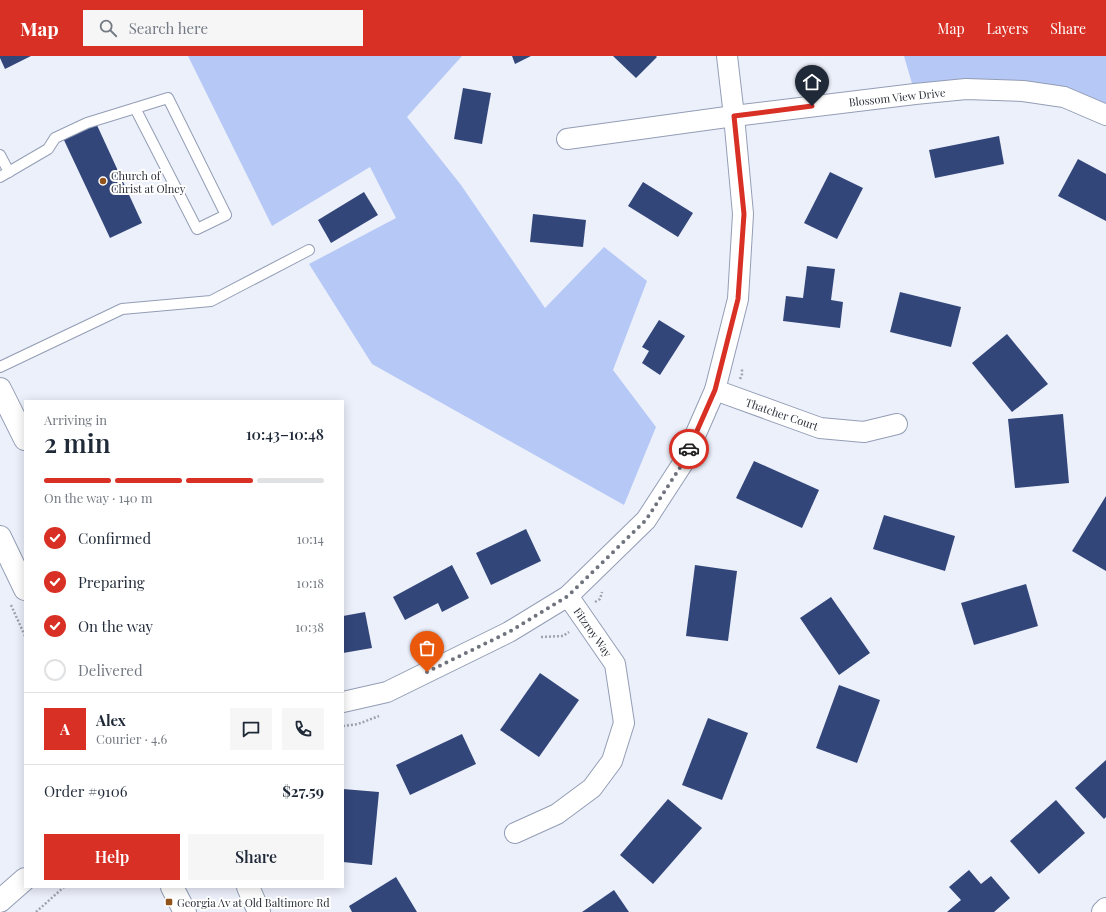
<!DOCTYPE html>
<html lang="en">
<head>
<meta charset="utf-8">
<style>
  body { margin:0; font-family:"Playfair Display",serif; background:#f6f6f7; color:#1f2937; height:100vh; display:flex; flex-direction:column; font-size:15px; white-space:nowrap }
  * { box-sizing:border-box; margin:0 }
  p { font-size:13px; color:#747a83 }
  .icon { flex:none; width:22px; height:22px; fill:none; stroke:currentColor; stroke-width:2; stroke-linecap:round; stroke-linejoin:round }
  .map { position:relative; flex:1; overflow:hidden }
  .details { position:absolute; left:24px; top:344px; width:320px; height:488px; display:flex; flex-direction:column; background:#fff; border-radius:0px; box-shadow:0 2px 10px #0003 }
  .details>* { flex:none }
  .pin { position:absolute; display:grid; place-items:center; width:34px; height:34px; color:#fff; margin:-41px -17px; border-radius:50% 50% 50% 0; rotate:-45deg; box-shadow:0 0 4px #0007 }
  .pin .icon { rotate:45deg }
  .courier { position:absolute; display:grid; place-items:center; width:40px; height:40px; margin:-20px; border:3px solid #d93025; border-radius:50%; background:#fff; color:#222; box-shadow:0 1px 5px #0007 }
  .head em { font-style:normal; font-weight:600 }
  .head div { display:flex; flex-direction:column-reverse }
  .head { display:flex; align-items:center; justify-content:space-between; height:68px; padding:0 20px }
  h1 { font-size:26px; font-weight:600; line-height:30px }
  .bar { display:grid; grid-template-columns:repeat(4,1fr); gap:6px 4px; align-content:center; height:48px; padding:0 20px }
  .bar i { height:5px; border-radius:3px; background:#e0e1e3 }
  .bar .on { background:#d93025 }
  .bar p { grid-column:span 4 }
  .line { display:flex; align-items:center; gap:10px; padding:0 20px; border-top:1px solid #e0e1e3 }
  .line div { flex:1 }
  .round { display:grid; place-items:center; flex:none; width:42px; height:42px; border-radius:0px; background:#f6f6f7 }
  ol { padding:0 20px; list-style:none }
  li { display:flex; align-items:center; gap:12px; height:44px }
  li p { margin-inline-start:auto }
  li .icon { padding:4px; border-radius:50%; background:#d93025; color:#fff; stroke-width:4 }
  li:last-child { color:#747a83 }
  li i { width:22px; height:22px; border:2px solid #e0e1e3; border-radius:50% }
  .primary-button { display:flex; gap:8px; margin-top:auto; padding:8px 20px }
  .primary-button a { flex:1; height:46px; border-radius:0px; background:#d93025; color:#fff; font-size:16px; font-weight:600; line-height:46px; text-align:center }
  .primary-button a+a { background:#f6f6f7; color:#1f2937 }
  header { display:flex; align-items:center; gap:24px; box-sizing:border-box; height:56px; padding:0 20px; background:#d93025; color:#fff }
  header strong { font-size:19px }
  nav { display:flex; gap:22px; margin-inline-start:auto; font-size:14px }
  .search { width:280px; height:36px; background:#f6f6f7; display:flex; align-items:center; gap:10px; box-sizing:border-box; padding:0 14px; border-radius:0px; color:#747a83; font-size:15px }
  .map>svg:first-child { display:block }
  .green { fill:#b6c8f5 }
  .building { fill:#33467a }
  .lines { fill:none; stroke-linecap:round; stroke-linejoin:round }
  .lane-casing { stroke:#939db5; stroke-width:12 }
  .street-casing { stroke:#939db5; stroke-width:22 }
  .secondary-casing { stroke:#939db5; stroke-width:24 }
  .primary-casing { stroke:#939db5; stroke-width:24 }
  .path { stroke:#9fa3ae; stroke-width:2.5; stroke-dasharray:2 2; stroke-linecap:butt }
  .lane { stroke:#fff; stroke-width:10 }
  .street { stroke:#fff; stroke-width:20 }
  .secondary { stroke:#fff; stroke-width:22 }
  .primary { stroke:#fff; stroke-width:22 }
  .done { stroke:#6f737d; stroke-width:4; stroke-dasharray:0 7.2 }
  .route { stroke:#d93025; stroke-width:5 }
  .poi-dot { fill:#92531a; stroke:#fff; stroke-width:1.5 }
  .labels { text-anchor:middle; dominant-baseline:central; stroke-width:4; stroke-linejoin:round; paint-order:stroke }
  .street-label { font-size:11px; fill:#2b2f39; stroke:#fff }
  .poi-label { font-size:11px; fill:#2b2f39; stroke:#fff; text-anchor:start }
</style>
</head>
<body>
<header>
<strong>Map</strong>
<div class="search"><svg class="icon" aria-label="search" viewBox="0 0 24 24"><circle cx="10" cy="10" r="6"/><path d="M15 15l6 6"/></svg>Search here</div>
<nav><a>Map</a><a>Layers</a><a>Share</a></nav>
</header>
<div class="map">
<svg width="1106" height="856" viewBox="0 0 1106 856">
  <rect width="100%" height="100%" fill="#ecf0fb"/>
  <!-- green -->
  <g class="green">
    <polygon points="188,0 462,0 407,61 461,129 545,252 604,191 647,225 613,314 656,371 624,449 372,308 309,208 396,162 370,111 272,170"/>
    <polygon points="904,0 1106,0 1106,59 1064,41 915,38"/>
  </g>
  <!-- building -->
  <g class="building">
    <polygon points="0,0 31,0 5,13 0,2"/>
    <polygon points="512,0 531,0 515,8"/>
    <polygon points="613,0 656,0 657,1 636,22"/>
    <polygon points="463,32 491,37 482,88 454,83"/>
    <polygon points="96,67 142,167 110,182 63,82"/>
    <polygon points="999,80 1004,108 935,122 929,94"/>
    <polygon points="1078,103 1106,118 1106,165 1058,140"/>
    <polygon points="830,116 863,132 837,183 804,167"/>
    <polygon points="643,126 693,157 678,181 628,150"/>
    <polygon points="364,136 378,159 331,187 318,164"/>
    <polygon points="533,158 586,164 583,191 530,186"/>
    <polygon points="807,210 835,213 831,244 843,246 840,272 783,265 786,240 803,242"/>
    <polygon points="900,236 961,251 951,291 890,276"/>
    <polygon points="659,264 685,280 660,319 642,307 649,295 642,291"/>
    <polygon points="1007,278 1048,328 1012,356 972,307"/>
    <polygon points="1063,358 1069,427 1015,432 1008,363"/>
    <polygon points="754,405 819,434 802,472 736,442"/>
    <polygon points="1106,440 1106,515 1072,495"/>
    <polygon points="884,459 955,480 945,515 873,493"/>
    <polygon points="526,473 541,505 491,529 476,497"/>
    <polygon points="452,509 469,542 442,556 438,547 405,564 393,541"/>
    <polygon points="695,509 737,515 728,585 686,580"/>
    <polygon points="1026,528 1038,570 974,589 961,547"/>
    <polygon points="831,541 870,597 839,619 800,562"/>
    <polygon points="365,556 372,592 343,597 343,560"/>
    <polygon points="540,617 579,644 539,701 500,674"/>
    <polygon points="839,629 880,644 857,707 816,692"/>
    <polygon points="708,662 748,677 722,744 682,729"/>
    <polygon points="462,678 476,708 410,739 396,709"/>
    <polygon points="1106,704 1106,761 1104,763 1075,732"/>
    <polygon points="343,733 379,736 372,809 343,806"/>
    <polygon points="668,743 702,772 653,828 620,799"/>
    <polygon points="1056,744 1085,777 1039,818 1010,785"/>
    <polygon points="969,814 981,828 991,820 1010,842 994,856 947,856 961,844 949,831"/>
    <polygon points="396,821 417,856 352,856 349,850"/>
    <polygon points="614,834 629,856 582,856"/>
  </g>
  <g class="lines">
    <defs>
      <g id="lane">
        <polyline points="0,99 9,116"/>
        <polyline points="0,121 48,93 55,82 87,67 168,42 226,159 197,173 135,52"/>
        <polyline points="0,311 122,253 211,245 309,194"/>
      </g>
      <g id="street">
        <polyline points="567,83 734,60 915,38 966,33 1023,35 1064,41 1106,59"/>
        <polyline points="715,334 820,372 864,376 897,368"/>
        <polyline points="343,646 387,636 509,576 568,540 646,464 683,407 715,334 738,243 743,158 734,60 727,0"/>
        <polyline points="515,777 557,758 592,732 612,705 624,667 615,608 568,540"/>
      </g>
      <g id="secondary">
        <polyline points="0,845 25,823"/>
        <polyline points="1103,856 1106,853"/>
      </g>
      <g id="primary">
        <polyline points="0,333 25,383"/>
        <polyline points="0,481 25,533"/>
        <polyline points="172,831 185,856"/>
        <polyline points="248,831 259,856"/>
      </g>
    </defs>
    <!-- lane casing -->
    <use href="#lane" class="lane-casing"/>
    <!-- street casing -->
    <use href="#street" class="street-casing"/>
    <!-- secondary casing -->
    <use href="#secondary" class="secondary-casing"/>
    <!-- primary casing -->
    <use href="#primary" class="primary-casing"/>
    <!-- path -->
    <g class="path">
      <polyline points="740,323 742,318 742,313"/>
      <polyline points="595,546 600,543 602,536"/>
      <polyline points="11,549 25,580"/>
      <polyline points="541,581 563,580 569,576"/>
      <polyline points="343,670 358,668 379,660"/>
      <polyline points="36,856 64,831"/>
    </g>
    <!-- lane -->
    <use href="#lane" class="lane"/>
    <!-- street -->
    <use href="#street" class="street"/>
    <!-- secondary -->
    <use href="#secondary" class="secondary"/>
    <!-- primary -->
    <use href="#primary" class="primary"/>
  </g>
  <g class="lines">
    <!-- done -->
    <polyline class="done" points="427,616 509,576 568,540 646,464 683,407 689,393"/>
    <!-- route -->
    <polyline class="route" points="689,393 715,334 738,243 744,158 734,60 812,50"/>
  </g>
  <!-- markers -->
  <g class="poi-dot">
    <circle cx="103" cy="125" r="4"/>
    <rect x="165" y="842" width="8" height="8" rx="2"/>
  </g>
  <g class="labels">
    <!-- street labels -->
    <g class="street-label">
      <text transform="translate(897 41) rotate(-6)">Blossom View Drive</text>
      <text transform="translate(782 358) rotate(19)">Thatcher Court</text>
      <text transform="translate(593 576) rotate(55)">Fitzroy Way</text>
    </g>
    <!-- poi labels -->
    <g class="poi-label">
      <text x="111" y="119">Church of<tspan x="111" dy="13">Christ at Olney</tspan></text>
      <text x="177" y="846">Georgia Av at Old Baltimore Rd</text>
    </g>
  </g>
</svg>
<div class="pin" style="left:427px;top:616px;background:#ea580c"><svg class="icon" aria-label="bag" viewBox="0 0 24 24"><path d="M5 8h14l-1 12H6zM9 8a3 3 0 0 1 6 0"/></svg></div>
<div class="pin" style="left:812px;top:50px;background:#1f2937"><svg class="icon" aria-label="home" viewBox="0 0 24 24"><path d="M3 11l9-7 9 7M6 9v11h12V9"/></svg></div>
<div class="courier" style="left:689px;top:393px"><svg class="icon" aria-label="car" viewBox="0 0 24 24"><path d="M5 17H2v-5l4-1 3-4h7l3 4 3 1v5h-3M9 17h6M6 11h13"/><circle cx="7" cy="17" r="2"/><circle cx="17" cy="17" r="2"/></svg></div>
<section class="details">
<div class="head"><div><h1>2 min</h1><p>Arriving in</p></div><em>10:43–10:48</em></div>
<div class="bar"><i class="on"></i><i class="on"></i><i class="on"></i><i></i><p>On the way · 140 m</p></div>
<ol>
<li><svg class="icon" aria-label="check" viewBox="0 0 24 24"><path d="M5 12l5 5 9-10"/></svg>Confirmed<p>10:14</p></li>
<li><svg class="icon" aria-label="check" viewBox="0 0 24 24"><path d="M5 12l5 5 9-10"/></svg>Preparing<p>10:18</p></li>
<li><svg class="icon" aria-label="check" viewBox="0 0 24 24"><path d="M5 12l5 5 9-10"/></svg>On the way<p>10:38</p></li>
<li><i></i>Delivered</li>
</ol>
<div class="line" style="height:72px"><b class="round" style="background:#d93025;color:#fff">A</b><div><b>Alex</b><p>Courier · 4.6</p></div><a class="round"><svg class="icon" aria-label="chat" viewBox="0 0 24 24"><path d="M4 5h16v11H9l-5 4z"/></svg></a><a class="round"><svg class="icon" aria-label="phone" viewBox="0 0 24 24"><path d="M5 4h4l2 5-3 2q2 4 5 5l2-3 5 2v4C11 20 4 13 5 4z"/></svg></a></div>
<div class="line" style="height:52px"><div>Order #9106</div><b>$27.59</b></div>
<div class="primary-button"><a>Help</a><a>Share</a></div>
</section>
</div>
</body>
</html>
